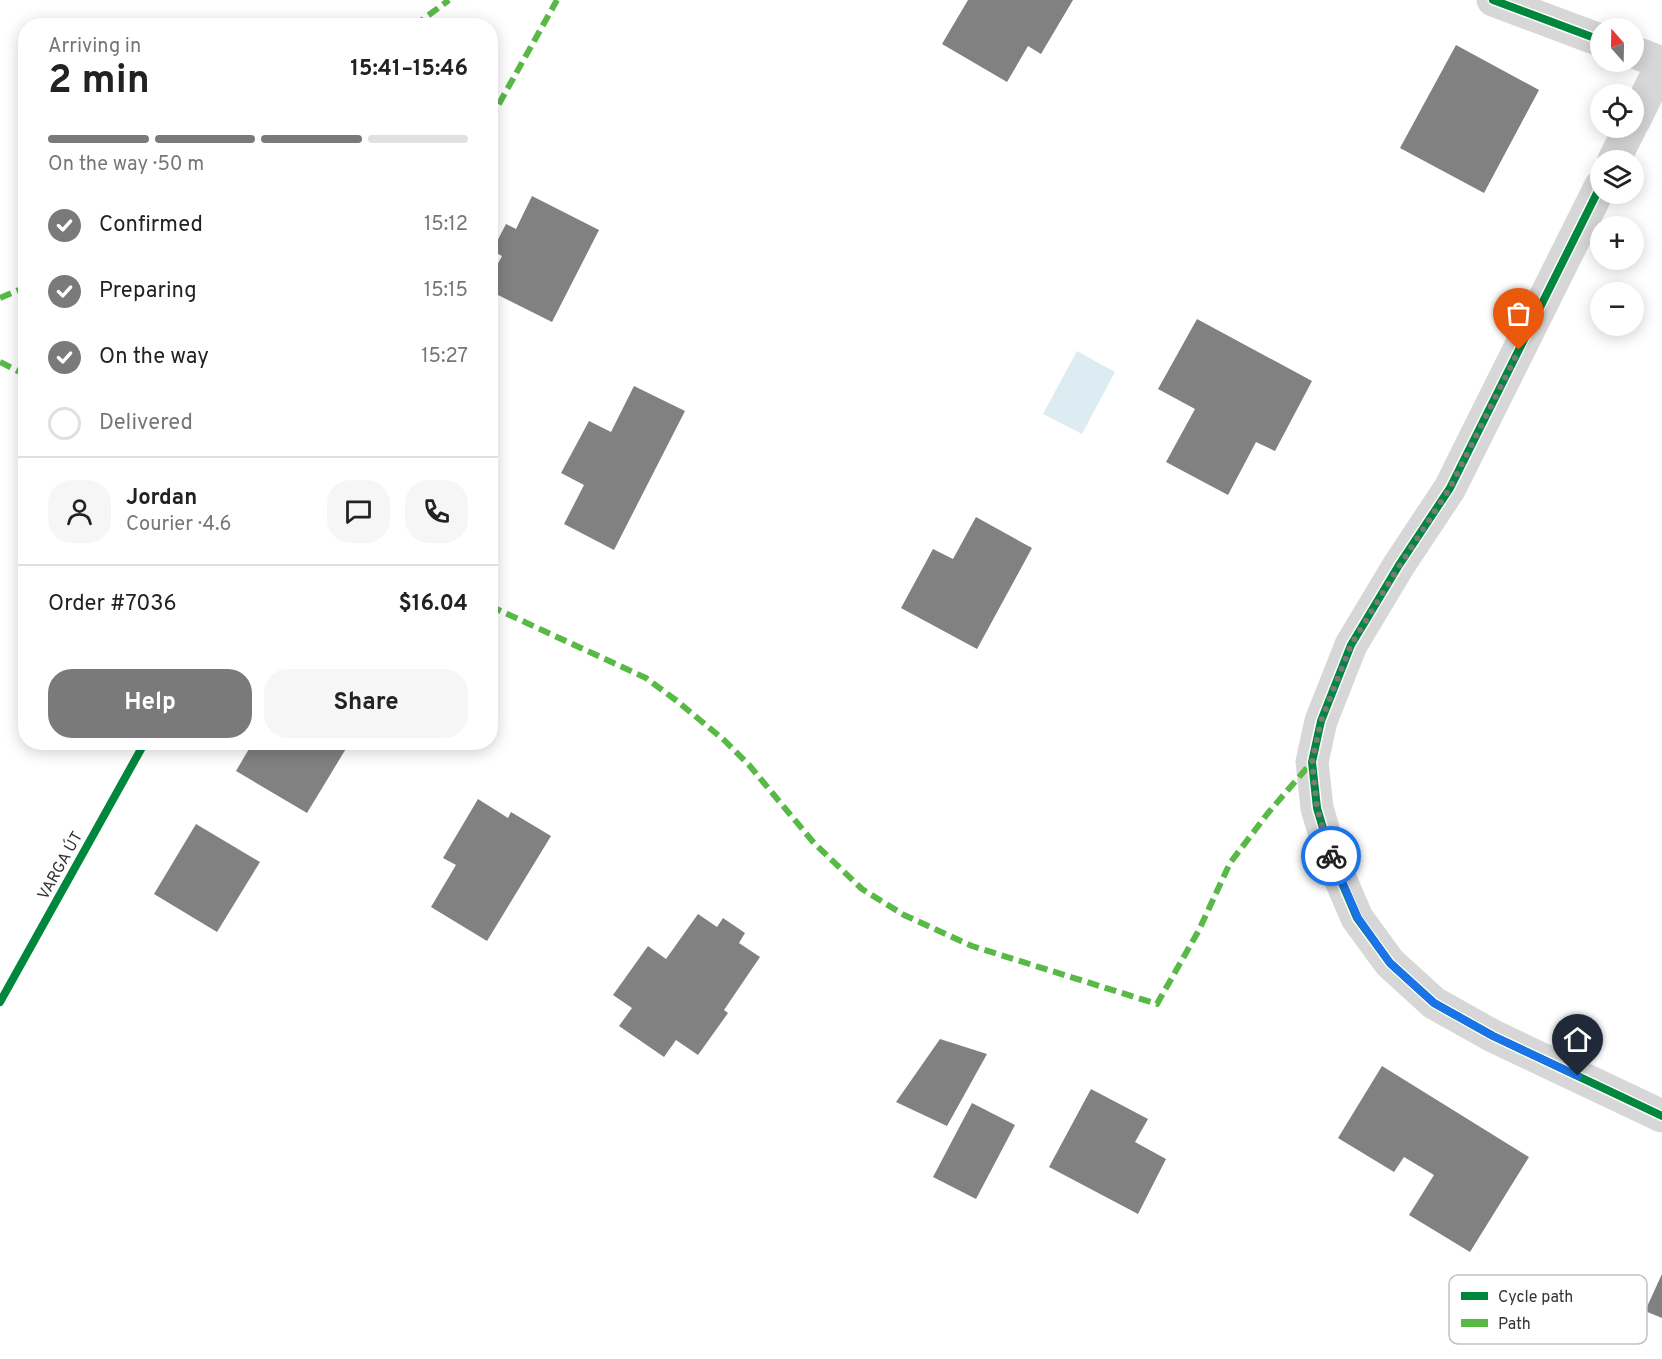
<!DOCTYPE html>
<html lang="en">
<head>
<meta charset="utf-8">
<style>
  body { margin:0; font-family:Overpass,sans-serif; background:#f6f6f6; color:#222; height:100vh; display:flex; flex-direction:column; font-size:22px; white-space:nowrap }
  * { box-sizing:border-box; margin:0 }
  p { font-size:20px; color:#767676 }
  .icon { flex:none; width:33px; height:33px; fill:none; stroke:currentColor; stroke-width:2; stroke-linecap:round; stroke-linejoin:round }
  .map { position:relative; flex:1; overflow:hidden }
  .drawer { position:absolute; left:18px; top:18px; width:480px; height:732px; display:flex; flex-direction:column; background:#fff; border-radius:24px; box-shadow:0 3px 15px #0003 }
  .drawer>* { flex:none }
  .needle { width:39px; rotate:340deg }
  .tools { position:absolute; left:1590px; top:18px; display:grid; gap:12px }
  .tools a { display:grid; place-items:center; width:54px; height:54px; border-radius:50%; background:#fff; box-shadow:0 3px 15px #0003; font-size:30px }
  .pin { position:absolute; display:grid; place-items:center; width:51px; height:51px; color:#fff; margin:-62px -26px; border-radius:50% 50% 50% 0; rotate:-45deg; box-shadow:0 0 6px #0007 }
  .pin .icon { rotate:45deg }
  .courier { position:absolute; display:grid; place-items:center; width:60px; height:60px; margin:-30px; border:4px solid #1a73e8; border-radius:50%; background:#fff; color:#222; box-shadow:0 2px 8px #0007 }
  .head em { font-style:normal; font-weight:700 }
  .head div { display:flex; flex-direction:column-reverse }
  .head { display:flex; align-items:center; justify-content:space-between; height:102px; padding:0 30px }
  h1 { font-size:39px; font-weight:700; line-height:45px }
  .bar { display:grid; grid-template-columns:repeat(4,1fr); gap:9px 6px; align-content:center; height:72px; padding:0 30px }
  .bar i { height:8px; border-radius:4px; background:#e0e0e0 }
  .bar .active { background:#7a7a7a }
  .bar p { grid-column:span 4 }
  .line { display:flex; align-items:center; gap:15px; padding:0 30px; border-top:2px solid #e0e0e0 }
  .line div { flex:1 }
  .round { display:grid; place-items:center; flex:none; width:63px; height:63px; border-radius:24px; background:#f6f6f6 }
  ol { padding:0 30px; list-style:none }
  li { display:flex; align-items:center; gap:18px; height:66px }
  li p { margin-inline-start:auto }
  li .icon { padding:6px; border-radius:50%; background:#7a7a7a; color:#fff; stroke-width:4 }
  li:last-child { color:#767676 }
  li i { width:33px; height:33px; border:3px solid #e0e0e0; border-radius:50% }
  .cta { display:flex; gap:12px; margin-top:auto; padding:12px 30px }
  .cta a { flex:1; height:69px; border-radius:24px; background:#7a7a7a; color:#fff; font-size:24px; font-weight:700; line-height:69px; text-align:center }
  .cta a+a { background:#f6f6f6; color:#222 }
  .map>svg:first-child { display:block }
  .water { fill:#ddebf3 }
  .building { fill:#818181 }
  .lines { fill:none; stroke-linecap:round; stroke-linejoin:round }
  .minor { stroke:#d7d7d7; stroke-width:33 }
  .quiet { stroke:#58b947; stroke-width:6; stroke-dasharray:12 6; stroke-linecap:butt }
  .cycleway-casing { stroke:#fff; stroke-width:11 }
  .cycleway { stroke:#00873e; stroke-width:8 }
  .done { stroke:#7a7a7a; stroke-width:6; stroke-dasharray:0 10.8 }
  .route { stroke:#1a73e8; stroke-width:8 }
  .labels { text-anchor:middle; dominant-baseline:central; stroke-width:6; stroke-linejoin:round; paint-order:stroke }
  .street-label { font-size:16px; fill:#333; stroke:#fff }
  .key { fill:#fff; stroke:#c2c2c2; stroke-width:1.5 }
  .key-label { font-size:16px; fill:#333 }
</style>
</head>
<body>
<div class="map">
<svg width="1662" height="1359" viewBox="0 0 1662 1359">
  <rect width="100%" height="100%" fill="#fff"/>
  <!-- water -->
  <polygon class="water" points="1077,351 1115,372 1082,434 1043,414"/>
  <!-- building -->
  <g class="building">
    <polygon points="968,0 1073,0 1041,54 1028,46 1007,82 942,44"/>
    <polygon points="1456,45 1539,90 1484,193 1400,148"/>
    <polygon points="532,196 599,230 552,322 490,291 490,278 502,256 492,251 506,224 516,229"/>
    <polygon points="1197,319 1312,381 1275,451 1256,442 1228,495 1166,462 1195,409 1158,389"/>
    <polygon points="634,386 685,411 614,550 564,524 584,485 561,473 589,421 611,432"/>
    <polygon points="976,517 1032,548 977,649 901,608 933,549 953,559"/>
    <polygon points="253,742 350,742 307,813 236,771"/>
    <polygon points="478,799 508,818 511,812 551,836 487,941 431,907 456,865 443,858"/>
    <polygon points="196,824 260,862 217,932 154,894"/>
    <polygon points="698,914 717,927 723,918 745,933 739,943 760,957 724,1010 728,1013 698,1055 676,1040 664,1057 619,1026 632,1008 613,995 648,946 666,959"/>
    <polygon points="940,1039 987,1054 947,1126 896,1102"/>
    <polygon points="1382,1066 1529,1157 1470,1252 1409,1215 1434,1175 1404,1157 1394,1172 1338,1138"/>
    <polygon points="1091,1089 1148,1119 1135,1142 1166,1159 1138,1214 1049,1167"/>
    <polygon points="972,1103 1015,1125 976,1199 933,1177"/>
    <polygon points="1662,1274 1662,1318 1645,1311"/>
  </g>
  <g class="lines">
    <!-- minor -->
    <g class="minor">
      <polyline points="1493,0 1600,40"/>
      <polyline points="1634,52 1662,63"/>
      <polyline points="1634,121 1662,64"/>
      <polyline points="1614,160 1630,128"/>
      <polyline points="1600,187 1450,488 1399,565 1351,645 1321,721 1312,762 1317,808 1333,862 1357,918 1390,963 1434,1003 1493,1036 1662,1116"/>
    </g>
    <!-- quiet -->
    <g class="quiet">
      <polyline points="414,26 449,0"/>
      <polyline points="490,120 557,0"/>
      <polyline points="0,298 26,287"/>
      <polyline points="0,362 26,375"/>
      <polyline points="490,606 646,678 677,701 724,740 749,765 814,843 862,889 904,915 972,946 1157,1004 1199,930 1230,863 1268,813 1312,762"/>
    </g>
    <defs>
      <g id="cycleway">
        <polyline points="1493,0 1600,40"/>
        <polyline points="1600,187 1450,488 1399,565 1351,645 1321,721 1312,762 1317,808 1333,862 1357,918 1390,963 1434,1003 1493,1036 1662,1116"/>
        <polyline points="0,1002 145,742"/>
      </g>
    </defs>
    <!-- cycleway casing -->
    <use href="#cycleway" class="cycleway-casing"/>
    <!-- cycleway -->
    <use href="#cycleway" class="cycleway"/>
  </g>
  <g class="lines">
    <!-- done -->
    <polyline class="done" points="1331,856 1317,808 1312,762 1321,721 1351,645 1400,565 1450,488 1519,350"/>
    <!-- route -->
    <polyline class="route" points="1331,856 1358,918 1390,963 1434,1003 1493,1036 1578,1076"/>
  </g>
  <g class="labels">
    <!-- street labels -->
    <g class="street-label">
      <text transform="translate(61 866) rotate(-61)">VARGA ÚT</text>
    </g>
  </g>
  <!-- legend -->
  <rect x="1449" y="1275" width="198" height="69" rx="9" class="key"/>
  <rect x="1461" y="1292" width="27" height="8" fill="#00873e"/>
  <rect x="1461" y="1319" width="27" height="8" fill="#58b947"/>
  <g class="key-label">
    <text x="1498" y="1302">Cycle path</text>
    <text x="1498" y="1329">Path</text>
  </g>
</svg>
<div class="tools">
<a><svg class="needle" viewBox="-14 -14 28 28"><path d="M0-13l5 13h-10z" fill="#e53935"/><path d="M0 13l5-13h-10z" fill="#767676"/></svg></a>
<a><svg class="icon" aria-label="locate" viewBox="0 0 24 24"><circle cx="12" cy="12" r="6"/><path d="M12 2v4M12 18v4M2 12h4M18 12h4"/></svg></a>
<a><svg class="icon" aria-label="layers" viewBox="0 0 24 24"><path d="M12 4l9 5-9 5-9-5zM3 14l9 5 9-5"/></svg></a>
<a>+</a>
<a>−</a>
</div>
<div class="pin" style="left:1519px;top:350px;background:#ea580c"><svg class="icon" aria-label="bag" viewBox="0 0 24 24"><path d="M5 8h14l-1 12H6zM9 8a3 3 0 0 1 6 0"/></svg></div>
<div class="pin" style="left:1578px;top:1076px;background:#1f2937"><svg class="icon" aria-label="home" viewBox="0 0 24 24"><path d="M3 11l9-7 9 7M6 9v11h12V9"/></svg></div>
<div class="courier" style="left:1331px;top:856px"><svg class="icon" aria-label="bike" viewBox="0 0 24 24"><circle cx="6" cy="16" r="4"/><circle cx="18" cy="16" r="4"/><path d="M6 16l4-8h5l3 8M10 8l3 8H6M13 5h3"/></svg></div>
<section class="drawer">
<div class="head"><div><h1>2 min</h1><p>Arriving in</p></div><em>15:41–15:46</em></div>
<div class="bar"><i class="active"></i><i class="active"></i><i class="active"></i><i></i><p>On the way · 50 m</p></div>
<ol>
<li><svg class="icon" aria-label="check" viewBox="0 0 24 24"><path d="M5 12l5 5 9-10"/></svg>Confirmed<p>15:12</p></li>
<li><svg class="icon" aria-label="check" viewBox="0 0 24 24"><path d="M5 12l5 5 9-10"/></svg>Preparing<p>15:15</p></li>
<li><svg class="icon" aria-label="check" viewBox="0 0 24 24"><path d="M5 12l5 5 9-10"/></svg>On the way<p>15:27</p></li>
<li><i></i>Delivered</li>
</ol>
<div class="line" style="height:108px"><a class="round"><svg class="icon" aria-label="person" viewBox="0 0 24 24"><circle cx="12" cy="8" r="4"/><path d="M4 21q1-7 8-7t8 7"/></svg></a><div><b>Jordan</b><p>Courier · 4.6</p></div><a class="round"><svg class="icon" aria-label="chat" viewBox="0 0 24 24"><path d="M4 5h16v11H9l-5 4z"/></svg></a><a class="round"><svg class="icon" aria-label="phone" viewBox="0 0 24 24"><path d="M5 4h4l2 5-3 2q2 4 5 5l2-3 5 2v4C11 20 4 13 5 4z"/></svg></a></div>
<div class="line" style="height:78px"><div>Order #7036</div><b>$16.04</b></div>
<div class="cta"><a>Help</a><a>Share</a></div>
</section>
</div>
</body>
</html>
